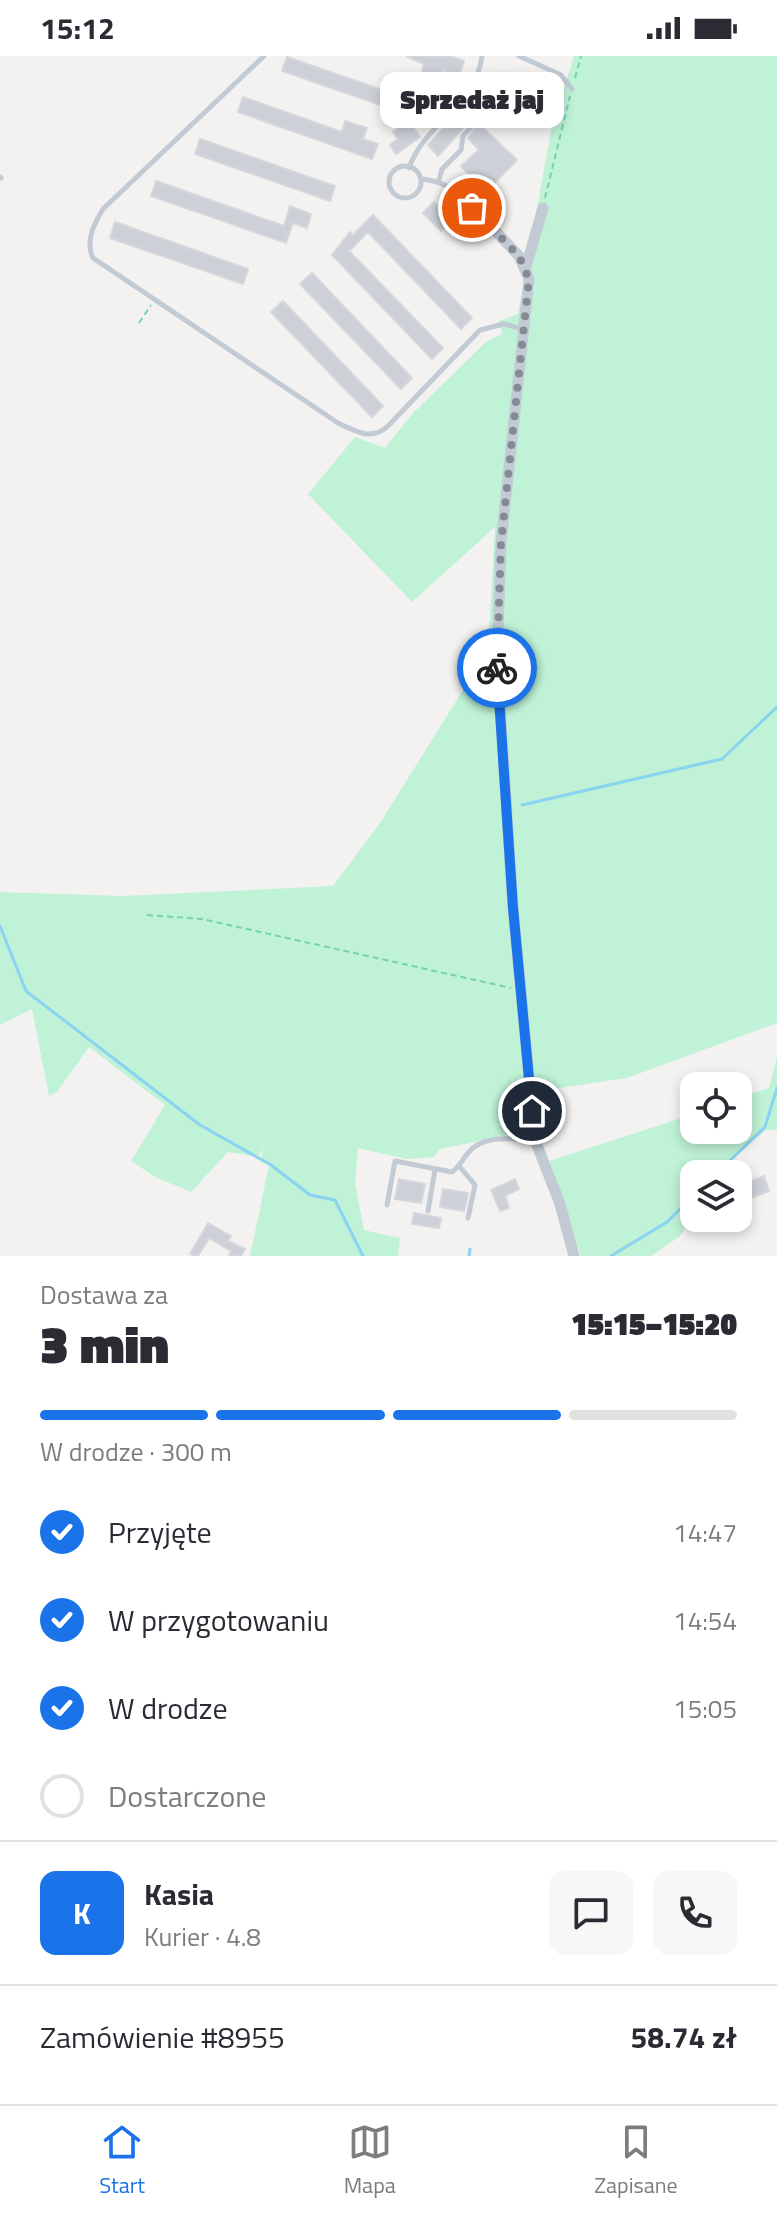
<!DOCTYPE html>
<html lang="pl">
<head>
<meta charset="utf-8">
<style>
  body { margin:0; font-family:"Titillium Web",sans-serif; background:#f7f7f7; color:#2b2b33; height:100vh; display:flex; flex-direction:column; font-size:30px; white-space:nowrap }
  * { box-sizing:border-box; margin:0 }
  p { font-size:26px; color:#7c7c81 }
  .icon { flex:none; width:44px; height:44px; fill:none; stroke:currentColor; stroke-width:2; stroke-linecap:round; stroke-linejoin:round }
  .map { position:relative; height:1200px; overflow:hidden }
  .side { display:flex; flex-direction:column; background:#fff; flex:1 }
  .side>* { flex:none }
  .fabs { position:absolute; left:680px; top:1016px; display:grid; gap:16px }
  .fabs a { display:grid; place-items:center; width:72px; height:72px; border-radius:16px; background:#fff; box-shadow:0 4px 12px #0003; font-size:40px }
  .pin { position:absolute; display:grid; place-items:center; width:68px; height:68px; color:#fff; margin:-34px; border:4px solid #fff; border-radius:50%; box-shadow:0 2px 8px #0007 }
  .courier { position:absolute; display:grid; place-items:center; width:80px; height:80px; margin:-40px; border:6px solid #1a73e8; border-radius:50%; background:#fff; color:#222; box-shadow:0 2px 10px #0007 }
  .bubble { position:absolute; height:56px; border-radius:16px; background:#fff; box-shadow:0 4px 12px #0003; font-size:26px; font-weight:800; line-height:56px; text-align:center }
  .headline em { font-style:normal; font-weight:800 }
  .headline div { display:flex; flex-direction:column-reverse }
  .headline { display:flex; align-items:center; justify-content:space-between; height:136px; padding:0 40px }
  h1 { font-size:52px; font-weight:800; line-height:60px }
  .bar { display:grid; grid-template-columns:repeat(4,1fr); gap:12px 8px; align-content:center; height:96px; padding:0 40px }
  .bar i { height:10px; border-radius:6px; background:#e1e1e2 }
  .bar .active { background:#1a73e8 }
  .bar p { grid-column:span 4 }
  .line { display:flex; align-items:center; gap:20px; padding:0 40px; border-top:2px solid #e1e1e2 }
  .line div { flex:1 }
  .round { display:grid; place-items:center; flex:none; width:84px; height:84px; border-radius:16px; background:#f7f7f7 }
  ol { padding:0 40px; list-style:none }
  li { display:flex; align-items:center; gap:24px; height:88px }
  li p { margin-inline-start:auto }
  li .icon { padding:8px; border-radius:50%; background:#1a73e8; color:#fff; stroke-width:4 }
  li:last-child { color:#7c7c81 }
  li i { width:44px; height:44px; border:4px solid #e1e1e2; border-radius:50% }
  .status { display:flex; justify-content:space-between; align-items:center; height:56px; padding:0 40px; background:#fff; direction:ltr }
  .status svg { height:22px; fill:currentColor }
  .menu { display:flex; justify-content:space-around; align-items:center; height:112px; border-top:2px solid #e1e1e2; background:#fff; font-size:22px; color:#7c7c81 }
  .menu a { display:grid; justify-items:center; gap:4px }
  .menu .active { color:#1a73e8 }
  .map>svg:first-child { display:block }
  .green { fill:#bff2d7 }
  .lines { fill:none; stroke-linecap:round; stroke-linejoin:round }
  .stream { stroke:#8ad3f1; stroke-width:3 }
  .building { fill:#cdd0d7; stroke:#d5d7dd; stroke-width:2 }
  .path { stroke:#74d3ac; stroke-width:2; stroke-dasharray:6 4; stroke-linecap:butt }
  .service { stroke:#c2cad4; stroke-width:5 }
  .minor { stroke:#c2cad4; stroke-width:11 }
  .done { stroke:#848b93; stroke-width:8; stroke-dasharray:0 14.4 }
  .route { stroke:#1a73e8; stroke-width:10 }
</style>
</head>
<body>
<div class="status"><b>15:12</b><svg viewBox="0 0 49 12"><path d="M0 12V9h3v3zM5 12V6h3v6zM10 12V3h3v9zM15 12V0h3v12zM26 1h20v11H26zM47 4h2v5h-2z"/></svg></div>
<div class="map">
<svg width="777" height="1200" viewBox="0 0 777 1200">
  <rect width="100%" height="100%" fill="#f4f2f1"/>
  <!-- green -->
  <g class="green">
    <polygon points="574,0 777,0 777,967 627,1022 539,1035 541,1072 440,1093 434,1101 407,1103 358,1092 355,1127 364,1174 400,1182 398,1200 250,1200 269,1109 260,1105 264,1086 259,1101 228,1096 191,1136 155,1121 131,1105 165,1049 89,991 57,1036 49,1040 32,953 0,969 0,836 123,840 333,830 380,767 488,594 495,471 412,546 308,438 355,381 385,392 411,359 486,286 502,278 499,265 518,258 552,69"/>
    <polygon points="777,1001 777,1074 766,1074 730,1104 720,1118 694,1118 694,1158 679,1181 651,1200 581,1200 549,1105 694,1058 694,1074 738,1074 738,1042 769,1032"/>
  </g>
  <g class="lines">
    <!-- stream -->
    <g class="stream">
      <polyline points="522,749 722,703 777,651"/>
      <polyline points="0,870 26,935 200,1069 271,1109 310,1139 335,1144 363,1200"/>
      <polyline points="716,1118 765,1071 777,1032"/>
      <polyline points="469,1200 470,1193"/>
      <polyline points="611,1200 667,1166 694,1139"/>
    </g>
  </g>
  <!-- building -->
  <g class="building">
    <polygon points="406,0 449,0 464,5 459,20 443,14 434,48 415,42 424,8"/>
    <polygon points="287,1 420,47 412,70 420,81 396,98 390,89 398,83 393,76 415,61 282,15"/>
    <polygon points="504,16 522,35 509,48 503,43 508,38 495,25"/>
    <polygon points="243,41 342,76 345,65 367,72 363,83 378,88 372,103 238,56"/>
    <polygon points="457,57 467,68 438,100 428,89"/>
    <polygon points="479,68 517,104 475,147 464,136 475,125 461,110 479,94 468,82"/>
    <polygon points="200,83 335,130 330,145 195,98"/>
    <polygon points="156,125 284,170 290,150 311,158 307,172 293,167 286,187 151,140"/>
    <polygon points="448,144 460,156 441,175 423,157 434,146 440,152"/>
    <polygon points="373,159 472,262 461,273 368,176 349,195 443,292 432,303 332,199 350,176 353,179"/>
    <polygon points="115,166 248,213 243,228 110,182"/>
    <polygon points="312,217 412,322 401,333 300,228"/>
    <polygon points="283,245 383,350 372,361 271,256"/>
    <polygon points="764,1120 769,1135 748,1143 743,1128"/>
    <polygon points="399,1123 425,1128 421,1147 395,1143"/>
    <polygon points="515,1123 519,1133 505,1140 509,1152 500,1155 491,1134"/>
    <polygon points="443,1133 468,1137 464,1155 440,1151"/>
    <polygon points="414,1157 441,1162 439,1172 412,1168"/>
    <polygon points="208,1167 231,1180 228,1185 245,1193 241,1200 229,1200 231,1195 209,1182 198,1200 190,1198"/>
  </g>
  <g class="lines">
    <!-- path -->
    <g class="path">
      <polyline points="575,22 581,0"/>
      <polyline points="545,142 570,40"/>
      <polyline points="139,267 151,249"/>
      <polyline points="147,859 202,863 511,932"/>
    </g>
    <!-- service -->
    <g class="service">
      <path d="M264 0 103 153C94 168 85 185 93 202L338 367C356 376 372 385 388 370L480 274 504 268 522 273"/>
      <polyline points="519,0 561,19 572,33"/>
      <circle cx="405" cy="126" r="16"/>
      <path d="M409 112C423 69 476 49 482 0"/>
      <polyline points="0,121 1,122"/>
      <path d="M421 123C450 125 462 142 482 161"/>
      <polyline points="439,124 442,113 461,94 463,80 473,69 475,61 469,34"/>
      <polyline points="460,1111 475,1129 468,1162"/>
      <path d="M387 1149 395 1105 452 1116C460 1110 462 1104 468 1097 483 1078 512 1083 534 1084"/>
      <polyline points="428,1155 435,1114"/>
    </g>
    <!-- minor -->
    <g class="minor">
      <polyline points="483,162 519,200 529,223 501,487 497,604 513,852 535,1084 560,1148 574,1200"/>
      <polyline points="526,211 543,152"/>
    </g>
  </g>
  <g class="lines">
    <!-- done -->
    <polyline class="done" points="472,152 519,200 529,223 501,487 497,612"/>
    <!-- route -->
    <polyline class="route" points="497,612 513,852 532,1055"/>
  </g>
</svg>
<div class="fabs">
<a><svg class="icon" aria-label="locate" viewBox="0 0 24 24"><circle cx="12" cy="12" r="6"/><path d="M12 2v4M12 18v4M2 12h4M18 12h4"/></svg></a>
<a><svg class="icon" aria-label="layers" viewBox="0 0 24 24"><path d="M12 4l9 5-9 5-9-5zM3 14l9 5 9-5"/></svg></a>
</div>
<div class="pin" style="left:472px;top:152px;background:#ea580c"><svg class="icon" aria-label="bag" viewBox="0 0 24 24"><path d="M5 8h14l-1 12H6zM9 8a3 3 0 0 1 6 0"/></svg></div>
<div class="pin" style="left:532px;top:1055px;background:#1f2937"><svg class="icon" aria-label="home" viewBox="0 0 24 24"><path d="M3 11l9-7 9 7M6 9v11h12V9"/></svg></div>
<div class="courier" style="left:497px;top:612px"><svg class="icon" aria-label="bike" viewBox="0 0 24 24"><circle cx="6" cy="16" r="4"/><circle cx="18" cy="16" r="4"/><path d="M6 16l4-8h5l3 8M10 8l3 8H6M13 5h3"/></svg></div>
<div class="bubble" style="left:380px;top:16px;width:184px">Sprzedaż jaj</div>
</div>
<section class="side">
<div class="headline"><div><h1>3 min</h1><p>Dostawa za</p></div><em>15:15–15:20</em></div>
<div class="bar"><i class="active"></i><i class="active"></i><i class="active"></i><i></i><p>W drodze · 300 m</p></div>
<ol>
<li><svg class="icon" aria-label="check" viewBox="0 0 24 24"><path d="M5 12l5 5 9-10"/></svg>Przyjęte<p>14:47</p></li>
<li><svg class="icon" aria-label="check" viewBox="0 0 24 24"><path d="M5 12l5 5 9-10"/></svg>W przygotowaniu<p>14:54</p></li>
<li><svg class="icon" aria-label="check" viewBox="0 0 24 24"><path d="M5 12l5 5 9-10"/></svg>W drodze<p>15:05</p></li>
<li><i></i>Dostarczone</li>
</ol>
<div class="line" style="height:144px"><b class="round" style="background:#1a73e8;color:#fff">K</b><div><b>Kasia</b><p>Kurier · 4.8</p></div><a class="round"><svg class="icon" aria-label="chat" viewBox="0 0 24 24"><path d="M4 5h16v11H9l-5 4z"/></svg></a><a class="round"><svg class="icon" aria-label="phone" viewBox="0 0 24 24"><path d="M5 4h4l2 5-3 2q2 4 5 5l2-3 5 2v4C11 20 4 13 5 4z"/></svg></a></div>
<div class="line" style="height:104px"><div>Zamówienie #8955</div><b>58.74 zł</b></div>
</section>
<nav class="menu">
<a class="active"><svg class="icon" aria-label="home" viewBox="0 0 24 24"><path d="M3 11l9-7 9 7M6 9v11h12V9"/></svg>Start</a>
<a><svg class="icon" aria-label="map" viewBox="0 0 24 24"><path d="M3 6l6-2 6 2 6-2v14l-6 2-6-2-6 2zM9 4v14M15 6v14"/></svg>Mapa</a>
<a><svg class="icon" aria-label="saved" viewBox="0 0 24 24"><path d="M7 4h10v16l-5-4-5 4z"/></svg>Zapisane</a>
</nav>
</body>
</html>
